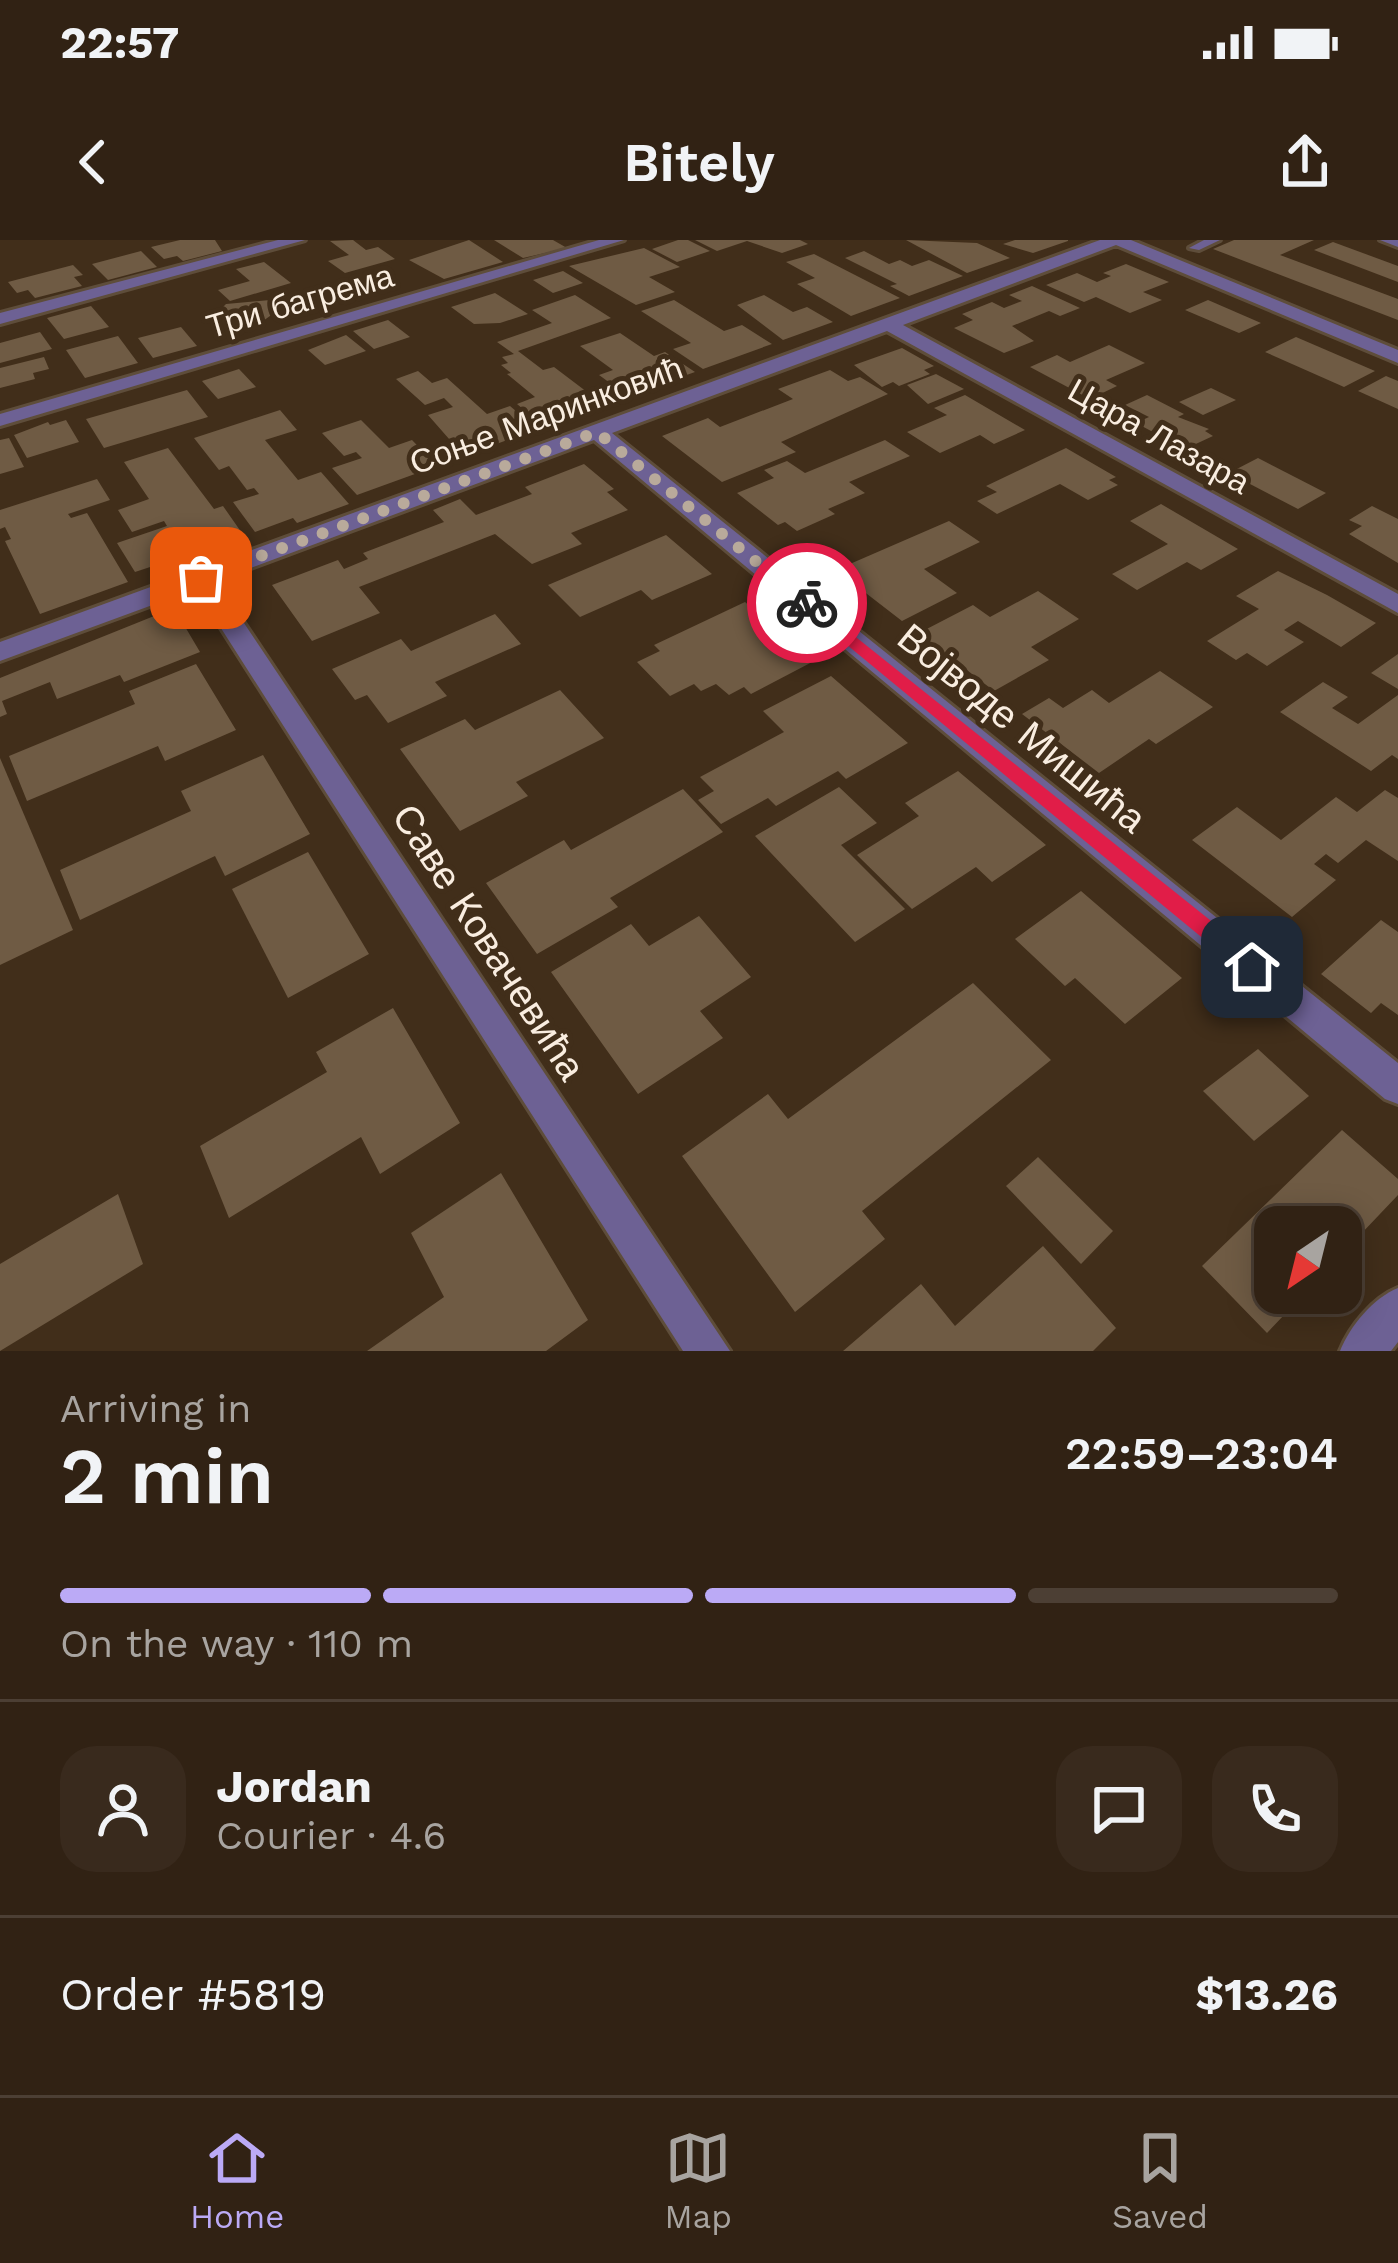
<!DOCTYPE html>
<html lang="en">
<head>
<meta charset="utf-8">
<style>
  body { margin:0; font-family:"Work Sans",sans-serif; background:#392a1d; color:#f1f3f6; height:100vh; display:flex; flex-direction:column; font-size:45px; white-space:nowrap }
  * { box-sizing:border-box; margin:0 }
  p { font-size:39px; color:#a8a4a0 }
  .icon { flex:none; width:66px; height:66px; fill:none; stroke:currentColor; stroke-width:2; stroke-linecap:round; stroke-linejoin:round }
  .map { position:relative; height:1111px; overflow:hidden }
  .drawer { display:flex; flex-direction:column; background:#312214; flex:1 }
  .drawer>* { flex:none }
  .needle { width:78px; rotate:215deg }
  .fabs { position:absolute; left:1254px; top:966px; display:grid; gap:24px }
  .fabs a { display:grid; place-items:center; width:108px; height:108px; border-radius:24px; background:#312214; box-shadow:0 6px 30px #0003,0 0 0 3px #4c3f34; font-size:60px }
  .pin { position:absolute; display:grid; place-items:center; width:102px; height:102px; color:#fff; margin:-51px; border-radius:24px; box-shadow:0 6px 18px #0006 }
  .courier { position:absolute; display:grid; place-items:center; width:120px; height:120px; margin:-60px; border:9px solid #e11d48; border-radius:50%; background:#fff; color:#222; box-shadow:0 3px 15px #0007 }
  .summary em { font-style:normal; font-weight:600 }
  .summary div { display:flex; flex-direction:column-reverse }
  .summary { display:flex; align-items:center; justify-content:space-between; height:204px; padding:0 60px }
  h1 { font-size:78px; font-weight:600; line-height:90px }
  .bar { display:grid; grid-template-columns:repeat(4,1fr); gap:18px 12px; align-content:center; height:144px; padding:0 60px }
  .bar i { height:15px; border-radius:9px; background:#4c3f34 }
  .bar .active { background:#bbaaf6 }
  .bar p { grid-column:span 4 }
  .line { display:flex; align-items:center; gap:30px; padding:0 60px; border-top:3px solid #4c3f34 }
  .line div { flex:1 }
  .round { display:grid; place-items:center; flex:none; width:126px; height:126px; border-radius:36px; background:#392a1d }
  .status { display:flex; justify-content:space-between; align-items:center; height:84px; padding:0 60px; background:#312214; direction:ltr }
  .status svg { height:33px; fill:currentColor }
  header { display:flex; justify-content:space-between; align-items:center; height:156px; padding:0 60px; background:#312214; font-size:54px; font-weight:600 }
  .dock { display:flex; justify-content:space-around; align-items:center; height:168px; border-top:3px solid #4c3f34; background:#312214; font-size:33px; color:#a8a4a0 }
  .dock a { display:grid; justify-items:center; gap:6px }
  .dock .active { color:#bbaaf6 }
  .map>svg:first-child { display:block }
  .building { fill:#6f5b44 }
  .lines { fill:none; stroke-linecap:round; stroke-linejoin:round }
  .lane-casing { stroke:#5e4d3a; stroke-width:6 }
  .street-casing { stroke:#5e4d3a; stroke-width:6 }
  .lane { fill:#6d6194; fill-rule:evenodd }
  .street { fill:#6d6194; fill-rule:evenodd }
  .route { fill:#e11d48 }
  .done { stroke:#b9aa9b; stroke-width:12; stroke-dasharray:0 21.6 }
  .labels { text-anchor:middle; dominant-baseline:central; stroke-width:10; stroke-linejoin:round; paint-order:stroke }
  .far-street-label { font-size:33px; fill:#f9ede0; stroke:#412e1a }
  .street-label { font-size:39px; fill:#f9ede0; stroke:#412e1a }
</style>
</head>
<body>
<div class="status"><b>22:57</b><svg viewBox="0 0 49 12"><path d="M0 12V9h3v3zM5 12V6h3v6zM10 12V3h3v9zM15 12V0h3v12zM26 1h20v11H26zM47 4h2v5h-2z"/></svg></div>
<header><svg class="icon" aria-label="back" viewBox="0 0 24 24"><path d="M15 5l-7 7 7 7"/></svg>Bitely<svg class="icon" aria-label="share" viewBox="0 0 24 24"><path d="M12 15V3M7 8l5-5 5 5M5 13v7h14v-7"/></svg></header>
<div class="map">
<svg width="1398" height="1111" viewBox="0 0 1398 1111">
  <rect width="100%" height="100%" fill="#412e1a"/>
  <!-- building -->
  <g class="building">
    <polygon points="180,0 215,0 222,11 183,21 177,16 164,19 151,7"/>
    <polygon points="353,0 366,10 378,7 395,19 345,33 328,21 349,15 330,1"/>
    <polygon points="469,0 503,22 444,39 409,20"/>
    <polygon points="494,0 553,0 567,8 523,18"/>
    <polygon points="678,0 688,0 710,11 677,22 652,9"/>
    <polygon points="695,0 800,0 808,4 782,13 747,1 717,11"/>
    <polygon points="906,0 977,3 1010,18 967,33"/>
    <polygon points="1015,0 1068,0 1068,1 1033,13 1003,4"/>
    <polygon points="1234,0 1314,0 1280,15 1398,59 1398,80 1213,9"/>
    <polygon points="1333,2 1398,26 1398,42 1314,10"/>
    <polygon points="644,8 680,27 649,37 675,52 636,65 569,26"/>
    <polygon points="141,11 157,27 108,40 92,24"/>
    <polygon points="864,11 889,24 900,20 912,26 929,20 963,36 909,56 890,46 897,44 845,18"/>
    <polygon points="814,14 900,58 851,76 797,44 815,38 786,22"/>
    <polygon points="264,22 291,43 230,61 218,50 250,41 236,29"/>
    <polygon points="1126,24 1169,42 1143,52 1162,60 1130,73 1096,57 1084,62 1046,45 1077,33 1097,42 1111,36 1103,33"/>
    <polygon points="73,25 83,35 74,37 82,46 35,58 28,50 17,53 8,42"/>
    <polygon points="563,31 583,43 553,53 533,40"/>
    <polygon points="1032,46 1080,68 1060,76 1049,71 1012,86 1034,101 1004,113 954,88 973,80 962,74 992,62 1004,68 1022,61 1009,55"/>
    <polygon points="495,53 528,74 500,83 474,84 451,67"/>
    <polygon points="575,55 611,78 518,111 543,130 554,127 587,152 597,148 614,161 545,187 517,164 535,157 507,134 511,133 501,125 508,123 502,117 514,114 497,102 552,83 532,70"/>
    <polygon points="764,55 793,72 807,67 833,82 783,100 737,65"/>
    <polygon points="270,60 281,68 252,89 227,93 212,84 212,78 226,64"/>
    <polygon points="674,60 724,91 742,85 772,104 703,129 673,109 691,103 641,71"/>
    <polygon points="1208,60 1261,83 1239,93 1185,70"/>
    <polygon points="91,66 109,87 64,99 47,78"/>
    <polygon points="388,80 410,97 374,109 353,91"/>
    <polygon points="181,87 197,106 153,118 138,98"/>
    <polygon points="40,92 52,109 0,123 0,103"/>
    <polygon points="620,93 654,116 665,112 695,132 628,156 599,135 613,130 580,106"/>
    <polygon points="346,95 366,111 325,125 308,110"/>
    <polygon points="118,96 138,123 85,138 66,110"/>
    <polygon points="1296,97 1375,131 1344,147 1265,112"/>
    <polygon points="1109,105 1145,123 1106,140 1117,146 1090,159 1030,127 1057,115 1070,122"/>
    <polygon points="902,108 934,126 924,130 930,134 899,146 893,142 882,147 854,125"/>
    <polygon points="44,117 49,129 33,133 35,139 0,148 0,128"/>
    <polygon points="239,129 256,147 218,159 202,141"/>
    <polygon points="830,130 848,141 860,137 888,154 781,202 796,212 722,242 662,196 708,178 720,187 793,159 778,149"/>
    <polygon points="418,131 432,143 447,138 487,174 510,166 537,189 464,216 428,175 453,167 444,158 425,165 396,139"/>
    <polygon points="936,134 964,149 928,164 907,145"/>
    <polygon points="1386,136 1398,141 1398,169 1358,151"/>
    <polygon points="1211,148 1236,160 1203,175 1179,162"/>
    <polygon points="187,150 208,177 104,208 86,179"/>
    <polygon points="965,155 1025,190 994,204 980,195 940,213 907,192 947,175 934,168"/>
    <polygon points="1147,155 1184,174 1178,177 1209,189 1205,191 1213,196 1185,209 1136,183 1149,177 1125,165"/>
    <polygon points="280,170 297,190 265,200 298,240 321,232 349,264 297,283 293,278 255,292 233,262 259,254 254,248 247,250 229,226 219,230 194,198"/>
    <polygon points="66,180 79,202 27,218 14,195 48,182 50,185"/>
    <polygon points="361,180 389,208 412,200 437,226 357,255 332,228 362,218 356,212 344,216 322,193"/>
    <polygon points="9,198 24,227 0,234 0,200"/>
    <polygon points="885,200 910,216 849,242 865,253 828,269 835,274 797,291 785,282 778,285 737,253 774,238 764,230 787,221 805,233"/>
    <polygon points="168,208 214,269 223,266 244,296 135,332 117,303 167,286 164,281 132,292 118,270 149,259 124,222"/>
    <polygon points="1066,208 1116,237 1109,240 1118,245 1088,260 1060,244 997,274 977,261 997,252 986,246"/>
    <polygon points="1258,218 1326,253 1298,269 1229,233"/>
    <polygon points="584,224 614,249 607,252 628,270 571,293 582,304 532,324 495,294 359,347 380,373 312,401 272,345 338,320 344,329 368,319 363,313 444,282 433,270 460,259 476,275 532,254 525,247"/>
    <polygon points="97,239 110,260 68,274 71,278 87,273 128,342 40,374 5,301 11,299 5,287 0,289 0,270"/>
    <polygon points="1161,264 1238,309 1201,330 1187,322 1137,350 1112,334 1168,304 1130,281"/>
    <polygon points="1372,266 1398,279 1398,323 1349,294 1362,286 1349,280"/>
    <polygon points="949,281 980,302 924,329 957,353 902,381 836,330"/>
    <polygon points="666,295 712,334 652,360 641,350 580,377 548,345"/>
    <polygon points="1278,331 1327,355 1376,383 1341,407 1298,381 1284,390 1304,402 1267,426 1247,413 1236,420 1207,401 1259,369 1236,356"/>
    <polygon points="1038,351 1079,379 1031,407 1049,420 994,451 919,393 973,365 990,377"/>
    <polygon points="745,362 814,421 751,454 744,447 729,455 716,444 701,451 694,444 670,456 637,422 660,411 654,405"/>
    <polygon points="174,368 200,412 124,442 120,435 57,459 50,442 2,461 7,474 0,477 0,438"/>
    <polygon points="495,374 521,404 435,442 447,456 388,483 367,455 355,460 332,429 401,399 411,411"/>
    <polygon points="1398,414 1398,449 1371,433"/>
    <polygon points="196,424 236,490 165,521 158,506 27,561 9,516 135,464 129,451"/>
    <polygon points="1160,431 1213,467 1156,504 1149,499 1099,533 1022,474 1049,458 1063,468 1092,450 1109,463"/>
    <polygon points="831,436 908,503 846,539 838,531 776,566 768,558 721,584 698,560 714,551 700,537 784,492 763,471"/>
    <polygon points="1323,442 1348,457 1332,468 1358,484 1398,455 1398,519 1392,515 1371,531 1280,472"/>
    <polygon points="560,450 604,498 516,542 528,556 460,591 400,509 465,479 475,490"/>
    <polygon points="263,515 310,594 225,636 215,616 80,680 60,630 191,571 181,551"/>
    <polygon points="0,518 73,690 0,725"/>
    <polygon points="958,531 1046,605 992,642 976,627 912,669 857,615 919,576 905,563"/>
    <polygon points="839,547 877,583 841,605 905,669 855,702 755,596"/>
    <polygon points="683,549 723,592 610,658 618,667 537,714 486,643 564,600 571,610"/>
    <polygon points="1385,550 1398,558 1398,621 1366,600 1338,623 1326,614 1314,624 1336,640 1292,677 1192,600 1237,567 1281,600 1336,557 1357,572"/>
    <polygon points="308,612 369,714 288,758 232,649"/>
    <polygon points="1081,651 1182,738 1125,784 1075,738 1065,746 1015,699"/>
    <polygon points="699,676 751,737 700,771 723,798 638,854 551,732 631,684 649,706"/>
    <polygon points="1381,680 1398,692 1398,775 1381,763 1371,773 1321,734"/>
    <polygon points="973,743 1051,820 862,971 885,999 795,1072 682,916 768,854 788,879"/>
    <polygon points="393,768 460,883 380,934 361,897 229,978 200,906 327,832 316,812"/>
    <polygon points="1258,809 1309,856 1254,901 1203,851"/>
    <polygon points="1342,890 1398,939 1398,955 1341,1015 1341,987 1275,987 1275,1053 1305,1053 1267,1093 1202,1026"/>
    <polygon points="1038,917 1113,991 1081,1024 1006,946"/>
    <polygon points="501,933 588,1080 546,1111 367,1111 444,1057 411,993"/>
    <polygon points="118,954 143,1024 0,1111 0,1024"/>
    <polygon points="1043,1006 1116,1088 1093,1111 843,1111 921,1044 955,1086"/>
  </g>
  <g class="lines">
    <defs>
      <g id="lane">
        <polygon points="1204,0 1220,0 1199,10 1189,8"/>
        <polygon points="1380,0 1398,0 1398,7"/>
      </g>
      <g id="street">
        <polygon points="278,0 305,0 0,84 0,73"/>
        <polygon points="599,0 624,0 0,186 0,174"/>
        <polygon points="1100,0 1131,0 1398,110 1398,123 1116,5 903,85 1398,354 1398,373 887,91 612,193 1398,823 1398,864 1385,859 594,200 216,341 730,1111 683,1111 196,349 0,421 0,402"/>
        <path d="M1398 1048V1102L1391 1111H1340C1350 1086 1373 1058 1398 1048Z"/>
      </g>
    </defs>
    <!-- lane casing -->
    <use href="#lane" class="lane-casing"/>
    <!-- street casing -->
    <use href="#street" class="street-casing"/>
    <!-- lane -->
    <use href="#lane" class="lane"/>
    <!-- street -->
    <use href="#street" class="street"/>
  </g>
  <!-- route -->
  <polygon class="route" points="807,358 1260,720 1260,733 1245,733 801,367 799,363"/>
  <g class="lines">
    <!-- done -->
    <polyline class="done" points="201,338 597,192 807,363"/>
  </g>
  <g class="labels">
    <!-- far-street labels -->
    <g class="far-street-label">
      <text transform="translate(300 61) rotate(-16)">Три багрема</text>
      <text transform="translate(546 175) rotate(-20)">Соње Маринковић</text>
      <text transform="translate(1159 196) rotate(29)">Цара Лазара</text>
    </g>
    <!-- street labels -->
    <g class="street-label">
      <text transform="translate(1022 488) rotate(39)">Војводе Мишића</text>
      <text transform="translate(489 702) rotate(57)">Саве Ковачевића</text>
    </g>
  </g>
</svg>
<div class="fabs">
<a><svg class="needle" viewBox="-14 -14 28 28"><path d="M0-13l5 13h-10z" fill="#e53935"/><path d="M0 13l5-13h-10z" fill="#a8a4a0"/></svg></a>
</div>
<div class="pin" style="left:201px;top:338px;background:#ea580c"><svg class="icon" aria-label="bag" viewBox="0 0 24 24"><path d="M5 8h14l-1 12H6zM9 8a3 3 0 0 1 6 0"/></svg></div>
<div class="pin" style="left:1252px;top:727px;background:#1f2937"><svg class="icon" aria-label="home" viewBox="0 0 24 24"><path d="M3 11l9-7 9 7M6 9v11h12V9"/></svg></div>
<div class="courier" style="left:807px;top:363px"><svg class="icon" aria-label="bike" viewBox="0 0 24 24"><circle cx="6" cy="16" r="4"/><circle cx="18" cy="16" r="4"/><path d="M6 16l4-8h5l3 8M10 8l3 8H6M13 5h3"/></svg></div>
</div>
<section class="drawer">
<div class="summary"><div><h1>2 min</h1><p>Arriving in</p></div><em>22:59–23:04</em></div>
<div class="bar"><i class="active"></i><i class="active"></i><i class="active"></i><i></i><p>On the way · 110 m</p></div>
<div class="line" style="height:216px"><a class="round"><svg class="icon" aria-label="person" viewBox="0 0 24 24"><circle cx="12" cy="8" r="4"/><path d="M4 21q1-7 8-7t8 7"/></svg></a><div><b>Jordan</b><p>Courier · 4.6</p></div><a class="round"><svg class="icon" aria-label="chat" viewBox="0 0 24 24"><path d="M4 5h16v11H9l-5 4z"/></svg></a><a class="round"><svg class="icon" aria-label="phone" viewBox="0 0 24 24"><path d="M5 4h4l2 5-3 2q2 4 5 5l2-3 5 2v4C11 20 4 13 5 4z"/></svg></a></div>
<div class="line" style="height:156px"><div>Order #5819</div><b>$13.26</b></div>
</section>
<nav class="dock">
<a class="active"><svg class="icon" aria-label="home" viewBox="0 0 24 24"><path d="M3 11l9-7 9 7M6 9v11h12V9"/></svg>Home</a>
<a><svg class="icon" aria-label="map" viewBox="0 0 24 24"><path d="M3 6l6-2 6 2 6-2v14l-6 2-6-2-6 2zM9 4v14M15 6v14"/></svg>Map</a>
<a><svg class="icon" aria-label="saved" viewBox="0 0 24 24"><path d="M7 4h10v16l-5-4-5 4z"/></svg>Saved</a>
</nav>
</body>
</html>
